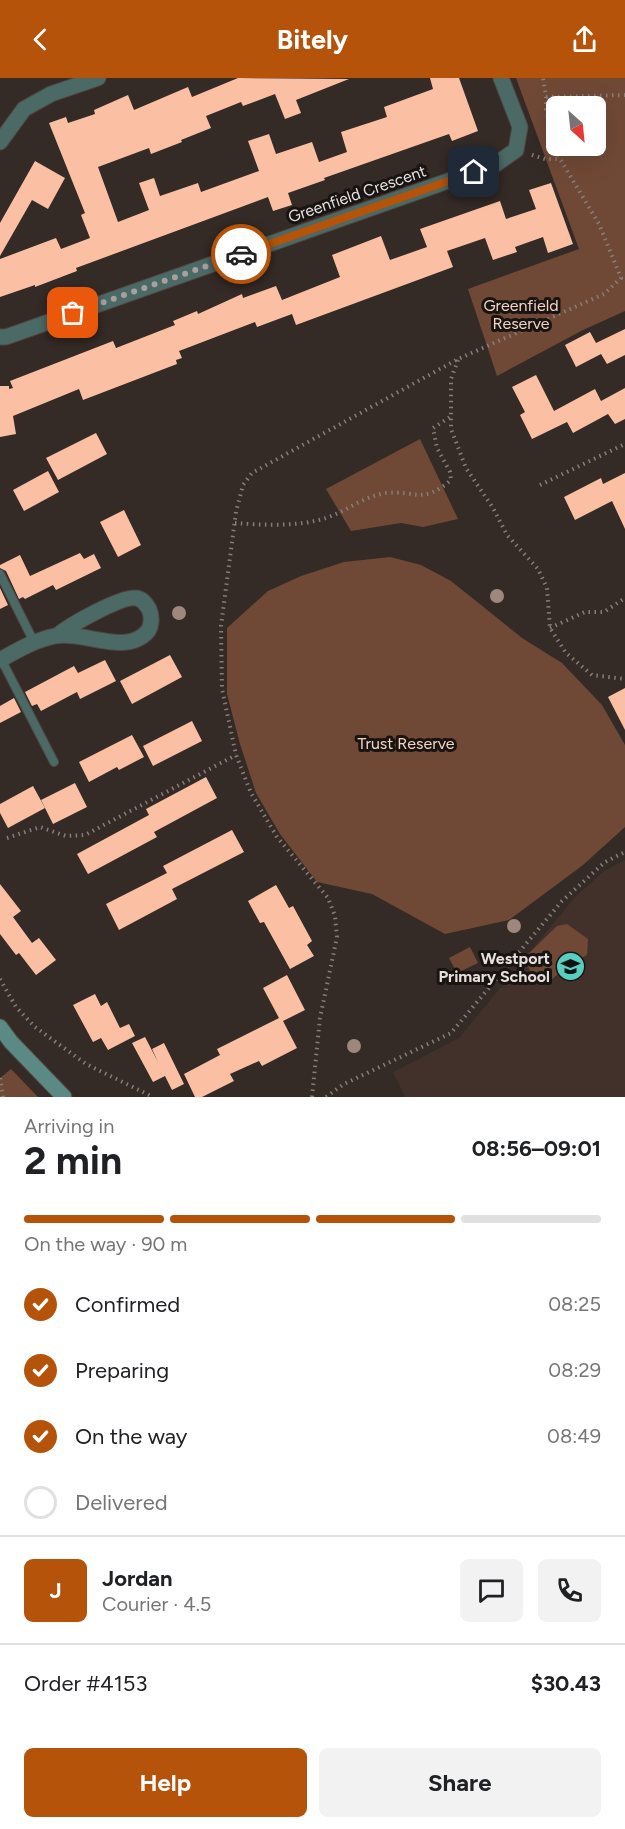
<!DOCTYPE html>
<html lang="en">
<head>
<meta charset="utf-8">
<style>
  body { margin:0; font-family:Figtree,sans-serif; background:#f2f2f2; color:#202124; height:100vh; display:flex; flex-direction:column; font-size:22px; white-space:nowrap }
  * { box-sizing:border-box; margin:0 }
  p { font-size:20px; color:#757577 }
  .icon { flex:none; width:33px; height:33px; fill:none; stroke:currentColor; stroke-width:2; stroke-linecap:round; stroke-linejoin:round }
  .map { position:relative; height:1019px; overflow:hidden }
  .side { display:flex; flex-direction:column; background:#fff; flex:1 }
  .side>* { flex:none }
  .needle { width:39px; rotate:153deg }
  .tools { position:absolute; left:546px; top:18px; display:grid; gap:12px }
  .tools a { display:grid; place-items:center; width:60px; height:60px; border-radius:9px; background:#fff; box-shadow:0 6px 24px #0002; font-size:30px }
  .pin { position:absolute; display:grid; place-items:center; width:51px; height:51px; color:#fff; margin:-26px; border-radius:12px; box-shadow:0 3px 9px #0006 }
  .courier { position:absolute; display:grid; place-items:center; width:60px; height:60px; margin:-30px; border:4px solid #b45309; border-radius:50%; background:#fff; color:#222; box-shadow:0 2px 8px #0007 }
  .overview em { font-style:normal; font-weight:700 }
  .overview div { display:flex; flex-direction:column-reverse }
  .overview { display:flex; align-items:center; justify-content:space-between; height:102px; padding:0 24px }
  h1 { font-size:39px; font-weight:700; line-height:45px }
  .bar { display:grid; grid-template-columns:repeat(4,1fr); gap:9px 6px; align-content:center; height:72px; padding:0 24px }
  .bar i { height:8px; border-radius:4px; background:#e0e0e0 }
  .bar .on { background:#b45309 }
  .bar p { grid-column:span 4 }
  .line { display:flex; align-items:center; gap:15px; padding:0 24px; border-top:2px solid #e0e0e0 }
  .line div { flex:1 }
  .round { display:grid; place-items:center; flex:none; width:63px; height:63px; border-radius:9px; background:#f2f2f2 }
  ol { padding:0 24px; list-style:none }
  li { display:flex; align-items:center; gap:18px; height:66px }
  li p { margin-inline-start:auto }
  li .icon { padding:6px; border-radius:50%; background:#b45309; color:#fff; stroke-width:4 }
  li:last-child { color:#757577 }
  li i { width:33px; height:33px; border:3px solid #e0e0e0; border-radius:50% }
  .primary-button { display:flex; gap:12px; margin-top:auto; padding:12px 24px }
  .primary-button a { flex:1; height:69px; border-radius:9px; background:#b45309; color:#fff; font-size:24px; font-weight:700; line-height:69px; text-align:center }
  .primary-button a+a { background:#f2f2f2; color:#202124 }
  header { display:flex; justify-content:space-between; align-items:center; height:78px; padding:0 24px; background:#b45309; color:#fff; font-size:27px; font-weight:700 }
  .map>svg:first-child { display:block }
  .built { fill:#41312a }
  .green { fill:#704936; fill-rule:evenodd }
  .building { fill:#fbc0a4 }
  .lines { fill:none; stroke-linecap:round; stroke-linejoin:round }
  .lane-casing { stroke:#504743; stroke-width:10 }
  .street-casing { stroke:#504743; stroke-width:17 }
  .secondary-casing { stroke:#504743; stroke-width:17 }
  .path { stroke:#867e7a; stroke-width:4; stroke-dasharray:1.5 4.5; stroke-linecap:butt }
  .lane { stroke:#4b6965; stroke-width:8 }
  .street { stroke:#4b6965; stroke-width:15 }
  .secondary { stroke:#5b8a84; stroke-width:15 }
  .tree { fill:#9e887d }
  .done { stroke:#a8a09d; stroke-width:6; stroke-dasharray:0 10.8 }
  .route { stroke:#b45309; stroke-width:8 }
  .labels { text-anchor:middle; dominant-baseline:central; stroke-width:6; stroke-linejoin:round; paint-order:stroke }
  .street-label { font-size:16px; fill:#e6e0dd; stroke:#181412 }
  .park-label { font-size:16px; fill:#f5d4c4; stroke:#181412 }
  .poi-label { font-size:16px; font-weight:bold; fill:#e6e0dd; stroke:#181412; text-anchor:end }
</style>
</head>
<body>
<header><svg class="icon" aria-label="back" viewBox="0 0 24 24"><path d="M15 5l-7 7 7 7"/></svg>Bitely<svg class="icon" aria-label="share" viewBox="0 0 24 24"><path d="M12 15V3M7 8l5-5 5 5M5 13v7h14v-7"/></svg></header>
<div class="map">
<svg width="625" height="1019" viewBox="0 0 625 1019">
  <rect width="100%" height="100%" fill="#342a26"/>
  <!-- built -->
  <polygon class="built" points="625,782 625,1019 405,1019 393,994 459,960 575,819 604,793"/>
  <!-- green -->
  <g class="green">
    <path d="M516 0H625V233L583 252 497 298 468 211 579 171ZM556 28H596V68H556Z"/>
    <polygon points="420,361 458,441 423,449 401,445 351,453 326,411"/>
    <polygon points="390,479 421,487 451,503 522,560 562,585 602,627 625,667 625,749 583,787 509,842 445,856 372,816 317,804 280,756 256,715 240,666 227,616 227,550 268,513 301,498 344,484"/>
    <polygon points="567,846 588,861 587,877 568,887 550,903 530,893 525,879 557,848"/>
    <polygon points="470,869 478,885 457,895 449,880"/>
    <polygon points="11,991 38,1019 0,1019 0,1000"/>
  </g>
  <!-- building -->
  <g class="building">
    <polygon points="238,0 349,1 296,22 301,35 285,41 275,16 243,28 241,24 206,38 211,50 181,62 182,64 151,76 149,70 98,89 118,144 149,132 139,105 154,100 160,118 198,105 201,114 259,93 248,63 269,56 276,76 312,64 319,84 347,74 341,54 387,39 384,29 433,11 430,0 459,0 478,53 452,63 449,56 324,100 325,102 288,115 292,127 273,133 268,119 76,190 77,193 35,209 35,207 0,219 0,181 56,160 61,171 90,160 81,137 85,135 49,45 66,39 68,45 95,36 94,32 128,17 134,32 188,9 192,19"/>
    <polygon points="35,83 65,100 48,131 32,122 0,178 0,145"/>
    <polygon points="551,105 573,166 548,175 543,159 515,169 517,174 493,182 485,160 447,173 453,189 296,247 292,236 257,249 255,244 179,273 182,280 176,282 177,286 83,322 79,311 13,338 16,356 0,359 0,308 9,308 9,311 13,310 10,303 113,263 116,270 175,247 173,243 197,233 198,236 242,216 243,220 276,208 282,222 340,199 332,177 381,158 390,182 427,169 420,151 500,123 506,141 536,131 529,112"/>
    <polygon points="625,251 625,277 607,286 601,276 576,289 565,267 590,254 596,265"/>
    <polygon points="536,297 554,333 595,311 601,323 625,310 625,341 615,346 608,336 573,355 567,344 532,361 520,337 525,334 512,309"/>
    <polygon points="96,355 107,376 58,402 46,380"/>
    <polygon points="48,393 59,414 24,433 13,412"/>
    <polygon points="625,395 625,451 612,423 575,442 564,419 601,400 603,406"/>
    <polygon points="124,432 141,467 118,479 100,444"/>
    <polygon points="80,475 84,481 94,476 101,490 56,512 53,507 25,521 23,519 19,521 6,493 0,490 0,487 20,477 30,498"/>
    <polygon points="0,510 8,527 0,531"/>
    <polygon points="170,577 182,599 132,626 120,603"/>
    <polygon points="105,582 116,603 80,621 77,614 41,633 37,626 32,628 25,614 74,588 78,595"/>
    <polygon points="625,610 625,652 608,619"/>
    <polygon points="14,620 21,634 0,645 0,628"/>
    <polygon points="192,643 202,663 153,688 143,668"/>
    <polygon points="132,657 144,679 119,692 117,689 89,704 79,684"/>
    <polygon points="206,699 217,720 154,754 157,759 88,796 77,776 149,737 146,731"/>
    <polygon points="75,705 87,729 53,746 41,722"/>
    <polygon points="33,708 45,730 8,750 0,735 0,726"/>
    <polygon points="232,752 244,774 172,811 177,821 119,852 106,826 167,795 163,788"/>
    <polygon points="0,806 21,833 13,839 32,865 39,860 56,882 36,897 19,875 16,877 0,856"/>
    <polygon points="276,807 289,830 293,828 312,863 307,867 314,878 290,891 264,844 260,845 248,823"/>
    <polygon points="287,897 305,932 283,943 297,970 262,988 259,983 230,996 234,1003 202,1019 195,1019 184,996 220,977 217,971 279,940 263,910"/>
    <polygon points="95,916 101,928 107,924 120,950 129,946 135,958 108,972 101,960 93,964 73,927"/>
    <polygon points="145,959 158,984 152,971 164,965 184,1006 172,1012 165,998 153,1004 132,965"/>
  </g>
  <g class="lines">
    <defs>
      <g id="lane">
        <polyline points="0,496 34,564"/>
        <polyline points="1,581 54,684"/>
      </g>
      <g id="street">
        <polyline points="0,64 24,31 51,16 98,0"/>
        <polyline points="0,259 6,259 496,86 516,72 520,49 501,0"/>
        <path d="M0 582C18 572 35 562 55 558 82 552 126 579 148 553 152 547 152 538 149 531 146 526 143 521 136 520 121 518 70 547 58 557"/>
      </g>
      <polyline id="secondary" points="0,949 11,964 64,1019"/>
    </defs>
    <!-- lane casing -->
    <use href="#lane" class="lane-casing"/>
    <!-- street casing -->
    <use href="#street" class="street-casing"/>
    <!-- secondary casing -->
    <use href="#secondary" class="secondary-casing"/>
    <!-- path -->
    <g class="path">
      <polyline points="546,19 625,17"/>
      <polyline points="532,77 545,81 560,81"/>
      <polyline points="458,282 451,301 451,351 466,390 493,430 507,457 538,491 547,510 550,550 566,575 592,597 625,601"/>
      <polyline points="540,407 625,366"/>
      <path d="M235 445C263 447 298 449 326 440 347 433 364 418 386 415 415 412 422 427 451 402L450 394 437 370 433 350 450 339"/>
      <polyline points="550,550 585,534 604,534 625,520"/>
      <polyline points="7,760 40,749 66,758 85,757 236,677"/>
      <polyline points="0,901 16,929 35,949 86,986 153,1019"/>
      <polyline points="0,1000 3,1019"/>
      <polyline points="312,1019 320,940 337,859 335,838 328,820 277,759 251,715 236,677 222,611 221,548 236,434 243,407 252,395 458,281 604,216 621,200 599,146 560,81 546,32 546,19 543,0"/>
      <polyline points="326,1019 344,1006 451,955 562,823 605,784 625,774"/>
    </g>
    <!-- lane -->
    <use href="#lane" class="lane"/>
    <!-- street -->
    <use href="#street" class="street"/>
    <!-- secondary -->
    <use href="#secondary" class="secondary"/>
  </g>
  <!-- trees -->
  <g class="tree">
    <circle cx="497" cy="518" r="7"/>
    <circle cx="179" cy="535" r="7"/>
    <circle cx="514" cy="848" r="7"/>
    <circle cx="354" cy="968" r="7"/>
  </g>
  <g class="lines">
    <!-- done -->
    <polyline class="done" points="73,235 241,176"/>
    <!-- route -->
    <polyline class="route" points="241,176 474,94"/>
  </g>
  <!-- icons -->
  <defs>
    <symbol id="school-disc" viewBox="-11 -11 22 22"><circle r="9.5" fill="#58cec0" stroke="#181412"/><path d="M0-5L7-2L0 1L-7-2ZM-4 1L0 2.5L4 1V4Q0 6-4 4Z" fill="#111"/></symbol>
  </defs>
  <g fill-rule="evenodd">
    <use href="#school-disc" x="554" y="872" width="33" height="33"/>
  </g>
  <g class="labels">
    <!-- street labels -->
    <g class="street-label">
      <text transform="translate(357 116) rotate(-19)">Greenfield Crescent</text>
    </g>
    <!-- park labels -->
    <g class="park-label">
      <text x="521" y="227">Greenfield<tspan x="521" dy="18">Reserve</tspan></text>
      <text x="406" y="665">Trust Reserve</text>
    </g>
    <!-- poi labels -->
    <g class="poi-label">
      <text x="550" y="880">Westport<tspan x="550" dy="18">Primary School</tspan></text>
    </g>
  </g>
</svg>
<div class="tools">
<a><svg class="needle" viewBox="-14 -14 28 28"><path d="M0-13l5 13h-10z" fill="#e53935"/><path d="M0 13l5-13h-10z" fill="#757577"/></svg></a>
</div>
<div class="pin" style="left:73px;top:235px;background:#ea580c"><svg class="icon" aria-label="bag" viewBox="0 0 24 24"><path d="M5 8h14l-1 12H6zM9 8a3 3 0 0 1 6 0"/></svg></div>
<div class="pin" style="left:474px;top:94px;background:#1f2937"><svg class="icon" aria-label="home" viewBox="0 0 24 24"><path d="M3 11l9-7 9 7M6 9v11h12V9"/></svg></div>
<div class="courier" style="left:241px;top:176px"><svg class="icon" aria-label="car" viewBox="0 0 24 24"><path d="M5 17H2v-5l4-1 3-4h7l3 4 3 1v5h-3M9 17h6M6 11h13"/><circle cx="7" cy="17" r="2"/><circle cx="17" cy="17" r="2"/></svg></div>
</div>
<section class="side">
<div class="overview"><div><h1>2 min</h1><p>Arriving in</p></div><em>08:56–09:01</em></div>
<div class="bar"><i class="on"></i><i class="on"></i><i class="on"></i><i></i><p>On the way · 90 m</p></div>
<ol>
<li><svg class="icon" aria-label="check" viewBox="0 0 24 24"><path d="M5 12l5 5 9-10"/></svg>Confirmed<p>08:25</p></li>
<li><svg class="icon" aria-label="check" viewBox="0 0 24 24"><path d="M5 12l5 5 9-10"/></svg>Preparing<p>08:29</p></li>
<li><svg class="icon" aria-label="check" viewBox="0 0 24 24"><path d="M5 12l5 5 9-10"/></svg>On the way<p>08:49</p></li>
<li><i></i>Delivered</li>
</ol>
<div class="line" style="height:108px"><b class="round" style="background:#b45309;color:#fff">J</b><div><b>Jordan</b><p>Courier · 4.5</p></div><a class="round"><svg class="icon" aria-label="chat" viewBox="0 0 24 24"><path d="M4 5h16v11H9l-5 4z"/></svg></a><a class="round"><svg class="icon" aria-label="phone" viewBox="0 0 24 24"><path d="M5 4h4l2 5-3 2q2 4 5 5l2-3 5 2v4C11 20 4 13 5 4z"/></svg></a></div>
<div class="line" style="height:78px"><div>Order #4153</div><b>$30.43</b></div>
<div class="primary-button"><a>Help</a><a>Share</a></div>
</section>
</body>
</html>
